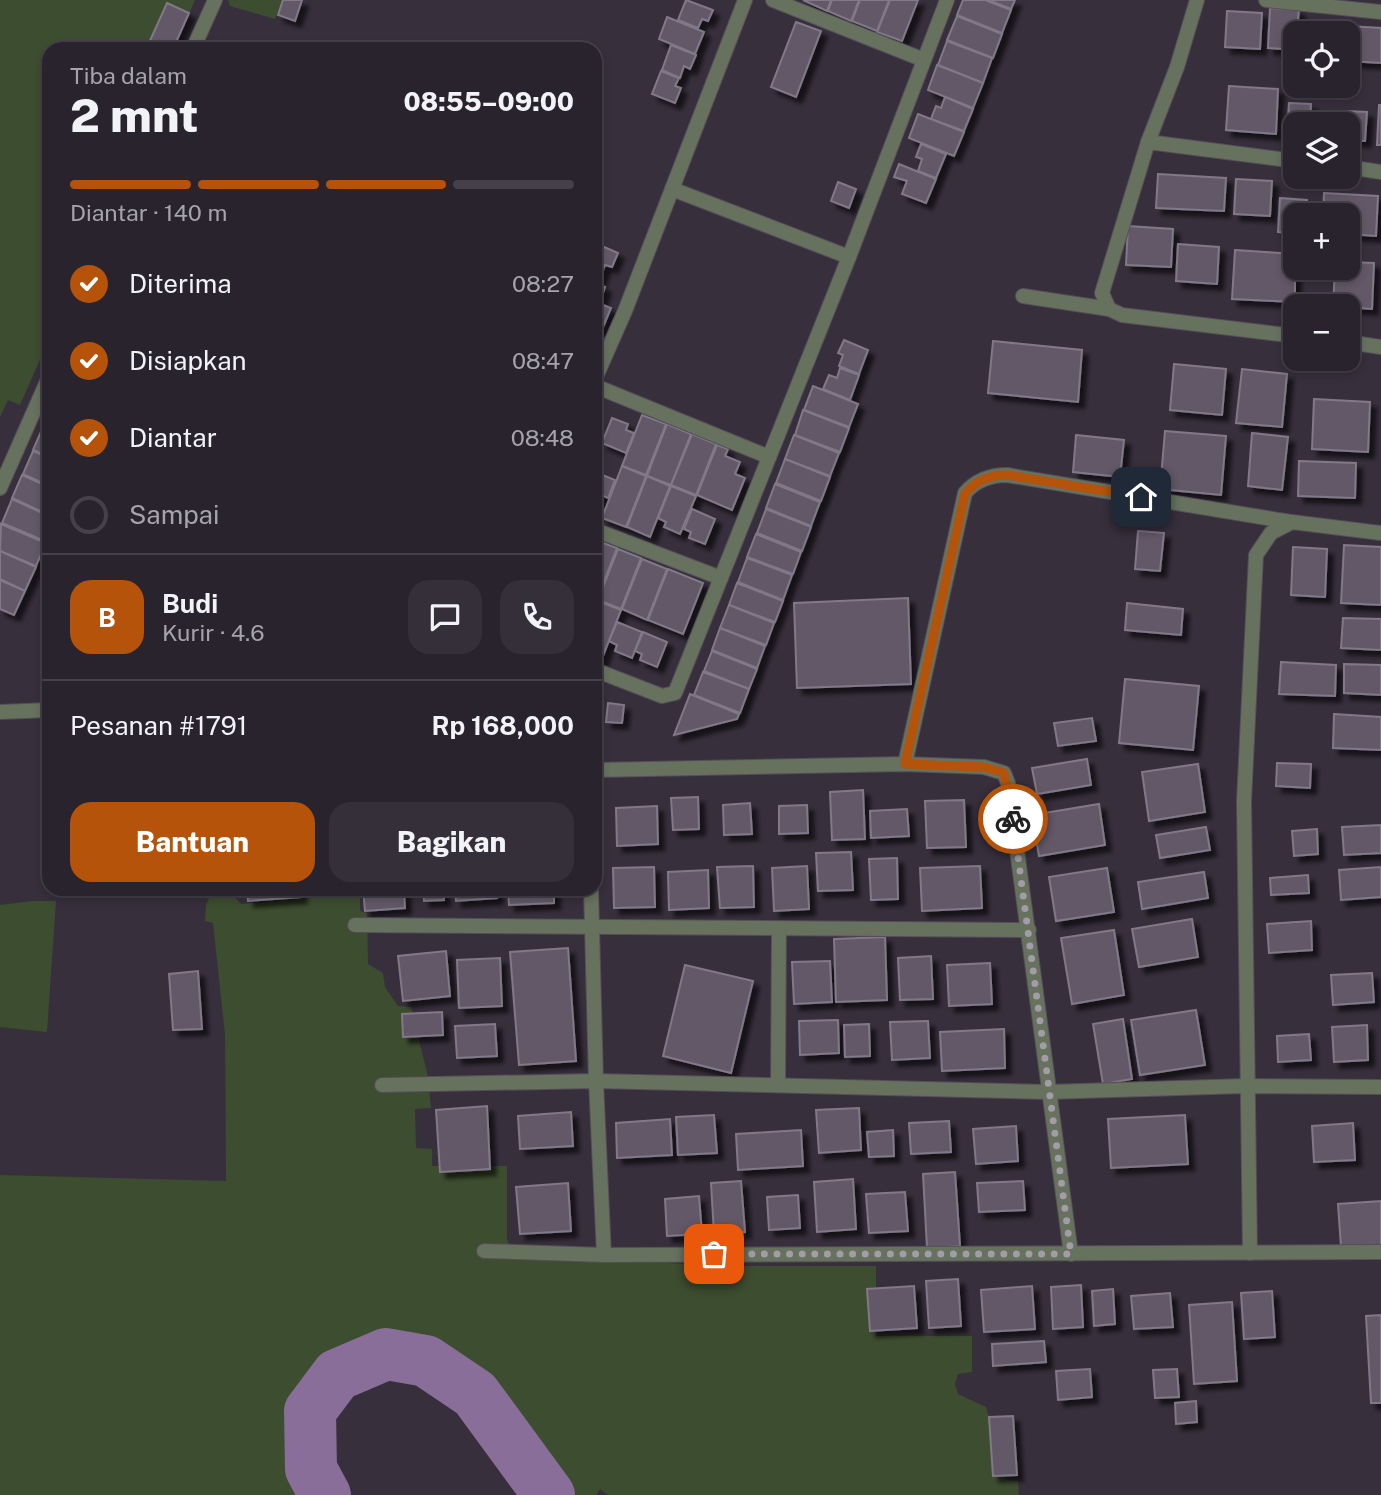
<!DOCTYPE html>
<html lang="id">
<head>
<meta charset="utf-8">
<style>
  body { margin:0; font-family:"Public Sans",sans-serif; background:#352f39; color:#f1f3f6; height:100vh; display:flex; flex-direction:column; font-size:26px; white-space:nowrap }
  * { box-sizing:border-box; margin:0 }
  p { font-size:23px; color:#a5a4aa }
  .icon { flex:none; width:38px; height:38px; fill:none; stroke:currentColor; stroke-width:2; stroke-linecap:round; stroke-linejoin:round }
  .map { position:relative; flex:1; overflow:hidden }
  .side { position:absolute; left:42px; top:42px; width:560px; height:854px; display:flex; flex-direction:column; background:#29232d; border-radius:21px; box-shadow:0 4px 10px #0003,0 0 0 2px #454049 }
  .side>* { flex:none }
  .tools { position:absolute; left:1283px; top:21px; display:grid; gap:14px }
  .tools a { display:grid; place-items:center; width:77px; height:77px; border-radius:14px; background:#29232d; box-shadow:0 4px 10px #0003,0 0 0 2px #454049; font-size:35px }
  .pin { position:absolute; display:grid; place-items:center; width:60px; height:60px; color:#fff; margin:-30px; border-radius:14px; box-shadow:0 4px 10px #0006 }
  .courier { position:absolute; display:grid; place-items:center; width:70px; height:70px; margin:-35px; border:5px solid #b45309; border-radius:50%; background:#fff; color:#222; box-shadow:0 2px 9px #0007 }
  .headline em { font-style:normal; font-weight:800 }
  .headline div { display:flex; flex-direction:column-reverse }
  .headline { display:flex; align-items:center; justify-content:space-between; height:119px; padding:0 28px }
  h1 { font-size:46px; font-weight:800; line-height:52px }
  .bar { display:grid; grid-template-columns:repeat(4,1fr); gap:10px 7px; align-content:center; height:84px; padding:0 28px }
  .bar i { height:9px; border-radius:5px; background:#454049 }
  .bar .current { background:#b45309 }
  .bar p { grid-column:span 4 }
  .line { display:flex; align-items:center; gap:18px; padding:0 28px; border-top:2px solid #454049 }
  .line div { flex:1 }
  .round { display:grid; place-items:center; flex:none; width:74px; height:74px; border-radius:21px; background:#352f39 }
  ol { padding:0 28px; list-style:none }
  li { display:flex; align-items:center; gap:21px; height:77px }
  li p { margin-inline-start:auto }
  li .icon { padding:7px; border-radius:50%; background:#b45309; color:#fff; stroke-width:4 }
  li:last-child { color:#a5a4aa }
  li i { width:38px; height:38px; border:4px solid #454049; border-radius:50% }
  .button { display:flex; gap:14px; margin-top:auto; padding:14px 28px }
  .button a { flex:1; height:80px; border-radius:21px; background:#b45309; color:#fff; font-size:28px; font-weight:800; line-height:80px; text-align:center }
  .button a+a { background:#352f39; color:#f1f3f6 }
  .map>svg:first-child { display:block }
  .green { fill:#3d4d2f }
  .lines { fill:none; stroke-linecap:round; stroke-linejoin:round }
  .river { stroke:#886e99; stroke-width:52 }
  .building { fill:#625968; stroke:#817888; stroke-width:2; filter:url(#shadow) }
  .minor-casing { stroke:#554d59; stroke-width:16 }
  .minor { stroke:#66715e; stroke-width:14 }
  .done { stroke:#a29ca6; stroke-width:7; stroke-dasharray:0 12.6 }
  .route { stroke:#b45309; stroke-width:9 }
</style>
</head>
<body>
<div class="map">
<svg width="1381" height="1495" viewBox="0 0 1381 1495">
  <defs>
    <filter id="shadow"><feDropShadow dx="6" dy="6" stdDeviation="2" flood-color="#0009"/></filter>
  </defs>
  <rect width="100%" height="100%" fill="#372f3c"/>
  <!-- green -->
  <g class="green">
    <polygon points="0,0 195,0 174,49 49,49 49,339 20,405 8,400 0,417"/>
    <polygon points="228,0 283,0 275,19 230,6"/>
    <polygon points="213,889 228,889 241,904 323,897 323,889 360,889 360,911 367,913 368,964 383,973 385,987 398,1006 411,1007 428,1077 431,1108 415,1109 416,1148 432,1149 432,1166 507,1166 507,1239 512,1254 721,1266 876,1266 876,1336 972,1336 972,1372 958,1374 955,1384 958,1394 986,1407 1006,1480 1018,1481 1019,1495 608,1495 600,1489 596,1495 571,1495 487,1382 433,1344 384,1336 326,1360 293,1404 294,1473 306,1495 0,1495 0,1175 226,1181 225,1035 213,923 205,921 206,905"/>
    <polygon points="33,901 56,901 47,1032 0,1027 0,905"/>
  </g>
  <g class="lines">
    <!-- river -->
    <polyline class="river" points="325,1495 311,1469 310,1411 337,1375 386,1354 426,1361 475,1394 549,1495"/>
  </g>
  <!-- building -->
  <g class="building">
    <polygon points="283,0 302,0 295,21 278,15"/>
    <polygon points="686,0 713,10 708,21 702,19 698,28 678,20"/>
    <polygon points="803,0 831,0 827,11"/>
    <polygon points="832,0 859,0 851,21 828,11"/>
    <polygon points="860,0 889,0 877,31 852,21"/>
    <polygon points="890,0 918,0 902,41 877,32"/>
    <polygon points="963,0 985,0 1011,10 1002,33 957,15"/>
    <polygon points="988,0 1015,0 1011,9"/>
    <polygon points="167,3 189,13 173,49 150,49 148,45"/>
    <polygon points="1270,8 1299,10 1295,50 1268,48"/>
    <polygon points="1227,11 1262,13 1260,49 1225,47"/>
    <polygon points="957,16 1002,34 993,58 947,40"/>
    <polygon points="667,17 704,32 695,54 659,39"/>
    <polygon points="796,22 821,31 796,97 771,87"/>
    <polygon points="1348,26 1381,28 1381,63 1348,61"/>
    <polygon points="1307,27 1333,29 1333,33 1306,33"/>
    <polygon points="947,41 992,58 983,83 938,65"/>
    <polygon points="671,45 696,55 690,69 684,66 680,78 662,70"/>
    <polygon points="937,65 983,83 973,108 928,90"/>
    <polygon points="661,71 679,78 675,86 681,88 675,103 652,94"/>
    <polygon points="1229,86 1278,89 1276,134 1226,130"/>
    <polygon points="945,97 973,109 964,131 931,119 936,106 941,108"/>
    <polygon points="1289,103 1311,104 1310,124 1295,124 1295,135 1287,135"/>
    <polygon points="1379,105 1381,105 1381,145 1377,145"/>
    <polygon points="1316,111 1343,113 1343,124 1315,124"/>
    <polygon points="1347,111 1367,112 1365,141 1348,140"/>
    <polygon points="918,114 964,132 954,156 909,138"/>
    <polygon points="921,144 946,154 936,178 918,171 922,159 916,157"/>
    <polygon points="899,164 936,179 926,203 902,194 907,181 894,177"/>
    <polygon points="1158,174 1226,178 1224,211 1156,208"/>
    <polygon points="1236,179 1272,181 1270,216 1234,214"/>
    <polygon points="838,182 856,189 849,208 831,201"/>
    <polygon points="1324,193 1378,196 1376,236 1348,234 1348,215 1323,215"/>
    <polygon points="1280,198 1307,200 1307,215 1295,215 1295,233 1278,232"/>
    <polygon points="1128,226 1173,229 1171,267 1126,265"/>
    <polygon points="595,243 618,253 612,267 605,265 598,284 605,287 600,302 595,301"/>
    <polygon points="1178,244 1219,247 1217,284 1176,281"/>
    <polygon points="1235,250 1295,254 1295,302 1232,299"/>
    <polygon points="1348,262 1374,263 1372,309 1333,306 1335,268 1348,268"/>
    <polygon points="595,302 611,308 601,332 595,330"/>
    <polygon points="844,340 868,350 859,374 839,366 843,355 838,353"/>
    <polygon points="993,341 1082,350 1078,402 988,393"/>
    <polygon points="1174,364 1226,369 1222,415 1170,410"/>
    <polygon points="840,368 859,375 850,400 823,389 829,375 837,378"/>
    <polygon points="1242,369 1287,374 1282,427 1236,423"/>
    <polygon points="813,386 858,404 849,427 804,410"/>
    <polygon points="1314,399 1370,402 1368,452 1312,449"/>
    <polygon points="803,410 849,428 840,452 795,435"/>
    <polygon points="642,415 666,424 646,475 622,466"/>
    <polygon points="612,418 628,424 626,430 634,433 626,453 602,443"/>
    <polygon points="667,424 691,434 671,485 647,476"/>
    <polygon points="43,427 49,429 49,457 33,450"/>
    <polygon points="1165,431 1226,436 1221,495 1160,489"/>
    <polygon points="1252,433 1288,437 1282,490 1248,486"/>
    <polygon points="692,434 716,444 696,495 671,485"/>
    <polygon points="794,435 839,453 830,476 785,459"/>
    <polygon points="1076,435 1124,440 1120,477 1073,472"/>
    <polygon points="717,445 728,449 725,456 740,462 735,474 745,478 732,510 697,495"/>
    <polygon points="33,451 49,458 49,486 23,474"/>
    <polygon points="785,459 830,477 821,501 776,483"/>
    <polygon points="1299,461 1356,463 1355,498 1298,496"/>
    <polygon points="622,466 646,476 626,527 602,518"/>
    <polygon points="595,472 615,480 608,498 601,495 598,502 595,501"/>
    <polygon points="22,475 49,487 49,515 12,498"/>
    <polygon points="647,476 670,486 650,537 627,527"/>
    <polygon points="775,484 820,502 811,526 766,508"/>
    <polygon points="671,486 696,496 680,534 664,527 666,522 658,518"/>
    <polygon points="12,499 49,516 47,542 2,523"/>
    <polygon points="692,509 715,519 705,544 689,538 691,532 684,529"/>
    <polygon points="766,509 811,527 802,551 757,533"/>
    <polygon points="1,524 46,543 36,566 0,551"/>
    <polygon points="1138,531 1164,533 1160,571 1135,569"/>
    <polygon points="756,534 801,552 793,574 747,557"/>
    <polygon points="595,540 617,548 597,599 595,599"/>
    <polygon points="1344,545 1381,547 1381,605 1341,603"/>
    <polygon points="1293,547 1327,549 1325,597 1291,595"/>
    <polygon points="618,549 641,558 621,609 598,600"/>
    <polygon points="0,551 36,567 25,591 0,579"/>
    <polygon points="747,558 792,575 783,600 738,582"/>
    <polygon points="642,559 667,569 647,620 622,609"/>
    <polygon points="668,569 703,583 683,634 648,620"/>
    <polygon points="0,580 25,591 14,615 0,609"/>
    <polygon points="737,583 783,601 775,622 729,605"/>
    <polygon points="908,598 911,684 797,688 794,603"/>
    <polygon points="598,601 621,610 601,661 595,659"/>
    <polygon points="1127,603 1183,609 1181,635 1125,630"/>
    <polygon points="729,605 774,623 766,645 720,628"/>
    <polygon points="1343,618 1381,619 1381,650 1341,648"/>
    <polygon points="617,622 642,632 632,658 615,651 617,645 609,641"/>
    <polygon points="720,628 765,646 757,668 712,650"/>
    <polygon points="643,632 667,642 657,667 640,660 642,654 635,651"/>
    <polygon points="712,651 757,669 749,689 704,671"/>
    <polygon points="1281,662 1336,665 1335,696 1279,694"/>
    <polygon points="1344,664 1381,665 1381,695 1344,693"/>
    <polygon points="703,672 749,689 740,713 694,695"/>
    <polygon points="1125,679 1199,686 1193,750 1119,743"/>
    <polygon points="690,694 739,714 737,719 674,735"/>
    <polygon points="608,703 624,705 622,723 606,722"/>
    <polygon points="1334,714 1381,717 1381,750 1333,748"/>
    <polygon points="1092,718 1096,741 1058,746 1054,723"/>
    <polygon points="1087,759 1091,785 1037,794 1032,768"/>
    <polygon points="1277,763 1311,764 1310,788 1276,786"/>
    <polygon points="1198,764 1205,812 1149,821 1142,772"/>
    <polygon points="863,790 865,839 832,840 830,792"/>
    <polygon points="698,797 699,829 673,830 671,798"/>
    <polygon points="964,800 966,847 927,848 925,801"/>
    <polygon points="750,803 752,834 724,835 723,805"/>
    <polygon points="1099,804 1105,845 1039,856 1032,815"/>
    <polygon points="807,805 808,833 779,834 779,806"/>
    <polygon points="657,806 658,844 617,846 616,808"/>
    <polygon points="907,809 909,836 871,838 870,811"/>
    <polygon points="1381,825 1381,853 1344,855 1342,827"/>
    <polygon points="1206,827 1210,850 1160,858 1156,835"/>
    <polygon points="1317,829 1318,854 1294,856 1292,831"/>
    <polygon points="851,852 853,890 818,891 816,853"/>
    <polygon points="897,858 898,899 871,900 869,859"/>
    <polygon points="753,866 754,907 720,908 717,867"/>
    <polygon points="807,866 809,909 774,911 772,868"/>
    <polygon points="980,866 982,908 922,911 920,868"/>
    <polygon points="654,867 655,907 614,908 613,868"/>
    <polygon points="1381,867 1381,897 1341,900 1339,870"/>
    <polygon points="1107,868 1114,912 1056,921 1049,877"/>
    <polygon points="708,870 709,908 669,910 668,872"/>
    <polygon points="1204,872 1208,898 1142,909 1138,882"/>
    <polygon points="1308,875 1309,893 1271,895 1270,878"/>
    <polygon points="247,889 300,889 301,897 248,901"/>
    <polygon points="363,889 404,889 405,908 365,911"/>
    <polygon points="423,889 443,889 444,900 424,901"/>
    <polygon points="455,889 496,889 497,898 456,901"/>
    <polygon points="508,889 554,889 554,903 509,905"/>
    <polygon points="1192,919 1198,957 1139,967 1132,929"/>
    <polygon points="1311,921 1312,950 1269,953 1267,924"/>
    <polygon points="1114,930 1124,995 1072,1004 1061,938"/>
    <polygon points="885,937 887,1000 836,1002 834,939"/>
    <polygon points="568,948 576,1061 519,1065 510,952"/>
    <polygon points="446,951 450,996 403,1001 398,956"/>
    <polygon points="931,956 933,999 900,1000 898,958"/>
    <polygon points="500,958 502,1006 459,1008 457,960"/>
    <polygon points="830,961 832,1002 794,1004 792,962"/>
    <polygon points="990,963 992,1004 949,1006 947,965"/>
    <polygon points="685,965 753,981 731,1073 663,1056"/>
    <polygon points="198,971 202,1029 173,1030 169,974"/>
    <polygon points="1372,973 1374,1002 1333,1005 1331,975"/>
    <polygon points="1196,1010 1205,1065 1140,1075 1131,1020"/>
    <polygon points="442,1012 443,1035 403,1037 402,1014"/>
    <polygon points="1123,1019 1132,1079 1103,1084 1093,1024"/>
    <polygon points="838,1020 839,1053 800,1055 799,1021"/>
    <polygon points="928,1021 930,1058 892,1060 890,1022"/>
    <polygon points="495,1024 497,1056 457,1058 455,1026"/>
    <polygon points="869,1024 870,1056 845,1057 844,1025"/>
    <polygon points="1367,1025 1368,1060 1334,1062 1332,1027"/>
    <polygon points="1004,1029 1005,1068 942,1071 940,1032"/>
    <polygon points="1309,1034 1311,1060 1278,1062 1277,1036"/>
    <polygon points="487,1106 490,1169 440,1172 436,1110"/>
    <polygon points="859,1108 861,1150 819,1153 816,1110"/>
    <polygon points="571,1112 573,1146 520,1149 518,1116"/>
    <polygon points="714,1115 717,1153 678,1155 676,1117"/>
    <polygon points="1185,1115 1188,1164 1111,1168 1108,1119"/>
    <polygon points="670,1119 672,1155 617,1158 616,1123"/>
    <polygon points="949,1121 951,1152 911,1154 909,1123"/>
    <polygon points="1353,1123 1355,1160 1314,1162 1312,1126"/>
    <polygon points="1016,1126 1018,1161 976,1164 973,1129"/>
    <polygon points="801,1130 803,1166 738,1170 736,1134"/>
    <polygon points="893,1130 894,1156 869,1157 867,1132"/>
    <polygon points="955,1172 960,1246 927,1248 923,1174"/>
    <polygon points="853,1179 856,1229 817,1232 814,1182"/>
    <polygon points="741,1181 745,1232 714,1234 711,1183"/>
    <polygon points="1023,1181 1025,1210 979,1212 977,1183"/>
    <polygon points="568,1183 571,1231 520,1234 516,1187"/>
    <polygon points="905,1192 908,1231 869,1233 866,1194"/>
    <polygon points="798,1195 800,1228 769,1230 767,1197"/>
    <polygon points="699,1196 702,1234 667,1236 665,1199"/>
    <polygon points="1381,1201 1381,1245 1341,1247 1338,1204"/>
    <polygon points="958,1279 961,1326 929,1328 926,1281"/>
    <polygon points="1081,1285 1083,1327 1053,1329 1051,1287"/>
    <polygon points="914,1286 917,1328 870,1331 867,1289"/>
    <polygon points="1032,1286 1035,1329 984,1332 981,1290"/>
    <polygon points="1113,1289 1115,1324 1094,1326 1092,1291"/>
    <polygon points="1272,1291 1275,1337 1244,1339 1241,1293"/>
    <polygon points="1170,1293 1173,1327 1134,1329 1131,1296"/>
    <polygon points="1232,1302 1237,1381 1194,1384 1189,1305"/>
    <polygon points="1381,1315 1381,1403 1371,1403 1366,1316"/>
    <polygon points="1044,1341 1046,1362 993,1366 992,1344"/>
    <polygon points="1090,1369 1092,1397 1058,1400 1056,1371"/>
    <polygon points="1177,1369 1179,1397 1155,1398 1153,1370"/>
    <polygon points="1196,1401 1197,1422 1176,1424 1175,1403"/>
    <polygon points="1013,1416 1017,1475 993,1476 989,1417"/>
  </g>
  <g class="lines">
    <defs>
      <g id="minor">
        <polyline points="773,0 924,60"/>
        <polyline points="1197,0 1177,67 1148,142 1102,293 1109,309 1122,315 1295,336"/>
        <polyline points="1266,0 1381,12"/>
        <polyline points="193,49 215,0"/>
        <polyline points="1148,142 1295,161"/>
        <polyline points="1348,167 1381,172"/>
        <polyline points="672,189 849,257"/>
        <polyline points="1023,296 1109,309"/>
        <polyline points="1348,342 1381,347"/>
        <polyline points="595,379 625,311 745,0"/>
        <polyline points="595,386 769,457"/>
        <polyline points="0,488 49,377"/>
        <polyline points="595,530 721,578"/>
        <polyline points="595,670 662,696 675,693 849,257 947,0"/>
        <polyline points="0,712 49,710"/>
        <path d="M905 764 965 493C976 480 990 475 1007 475L1291 522"/>
        <polyline points="595,770 905,764 984,767 1004,773 1008,783 1071,1254"/>
        <polyline points="591,889 596,1081 604,1255"/>
        <polyline points="355,925 1029,930"/>
        <polyline points="778,1084 779,929"/>
        <polyline points="382,1085 596,1081 1048,1092 1245,1086 1381,1087"/>
        <polyline points="484,1251 604,1255 1381,1252"/>
        <polyline points="1250,1253 1244,801 1256,555 1271,533 1292,522 1381,533"/>
      </g>
    </defs>
    <!-- minor casing -->
    <use href="#minor" class="minor-casing"/>
    <!-- minor -->
    <use href="#minor" class="minor"/>
  </g>
  <g class="lines">
    <!-- done -->
    <polyline class="done" points="714,1254 1071,1254 1013,819"/>
    <!-- route -->
    <path class="route" d="M1013 819 1004 773 984 767 905 764 965 494C976 480 990 475 1007 475L1141 497"/>
  </g>
</svg>
<div class="tools">
<a><svg class="icon" aria-label="locate" viewBox="0 0 24 24"><circle cx="12" cy="12" r="6"/><path d="M12 2v4M12 18v4M2 12h4M18 12h4"/></svg></a>
<a><svg class="icon" aria-label="layers" viewBox="0 0 24 24"><path d="M12 4l9 5-9 5-9-5zM3 14l9 5 9-5"/></svg></a>
<a>+</a>
<a>−</a>
</div>
<div class="pin" style="left:714px;top:1254px;background:#ea580c"><svg class="icon" aria-label="bag" viewBox="0 0 24 24"><path d="M5 8h14l-1 12H6zM9 8a3 3 0 0 1 6 0"/></svg></div>
<div class="pin" style="left:1141px;top:497px;background:#1f2937"><svg class="icon" aria-label="home" viewBox="0 0 24 24"><path d="M3 11l9-7 9 7M6 9v11h12V9"/></svg></div>
<div class="courier" style="left:1013px;top:819px"><svg class="icon" aria-label="bike" viewBox="0 0 24 24"><circle cx="6" cy="16" r="4"/><circle cx="18" cy="16" r="4"/><path d="M6 16l4-8h5l3 8M10 8l3 8H6M13 5h3"/></svg></div>
<section class="side">
<div class="headline"><div><h1>2 mnt</h1><p>Tiba dalam</p></div><em>08:55–09:00</em></div>
<div class="bar"><i class="current"></i><i class="current"></i><i class="current"></i><i></i><p>Diantar · 140 m</p></div>
<ol>
<li><svg class="icon" aria-label="check" viewBox="0 0 24 24"><path d="M5 12l5 5 9-10"/></svg>Diterima<p>08:27</p></li>
<li><svg class="icon" aria-label="check" viewBox="0 0 24 24"><path d="M5 12l5 5 9-10"/></svg>Disiapkan<p>08:47</p></li>
<li><svg class="icon" aria-label="check" viewBox="0 0 24 24"><path d="M5 12l5 5 9-10"/></svg>Diantar<p>08:48</p></li>
<li><i></i>Sampai</li>
</ol>
<div class="line" style="height:126px"><b class="round" style="background:#b45309;color:#fff">B</b><div><b>Budi</b><p>Kurir · 4.6</p></div><a class="round"><svg class="icon" aria-label="chat" viewBox="0 0 24 24"><path d="M4 5h16v11H9l-5 4z"/></svg></a><a class="round"><svg class="icon" aria-label="phone" viewBox="0 0 24 24"><path d="M5 4h4l2 5-3 2q2 4 5 5l2-3 5 2v4C11 20 4 13 5 4z"/></svg></a></div>
<div class="line" style="height:91px"><div>Pesanan #1791</div><b>Rp 168,000</b></div>
<div class="button"><a>Bantuan</a><a>Bagikan</a></div>
</section>
</div>
</body>
</html>
